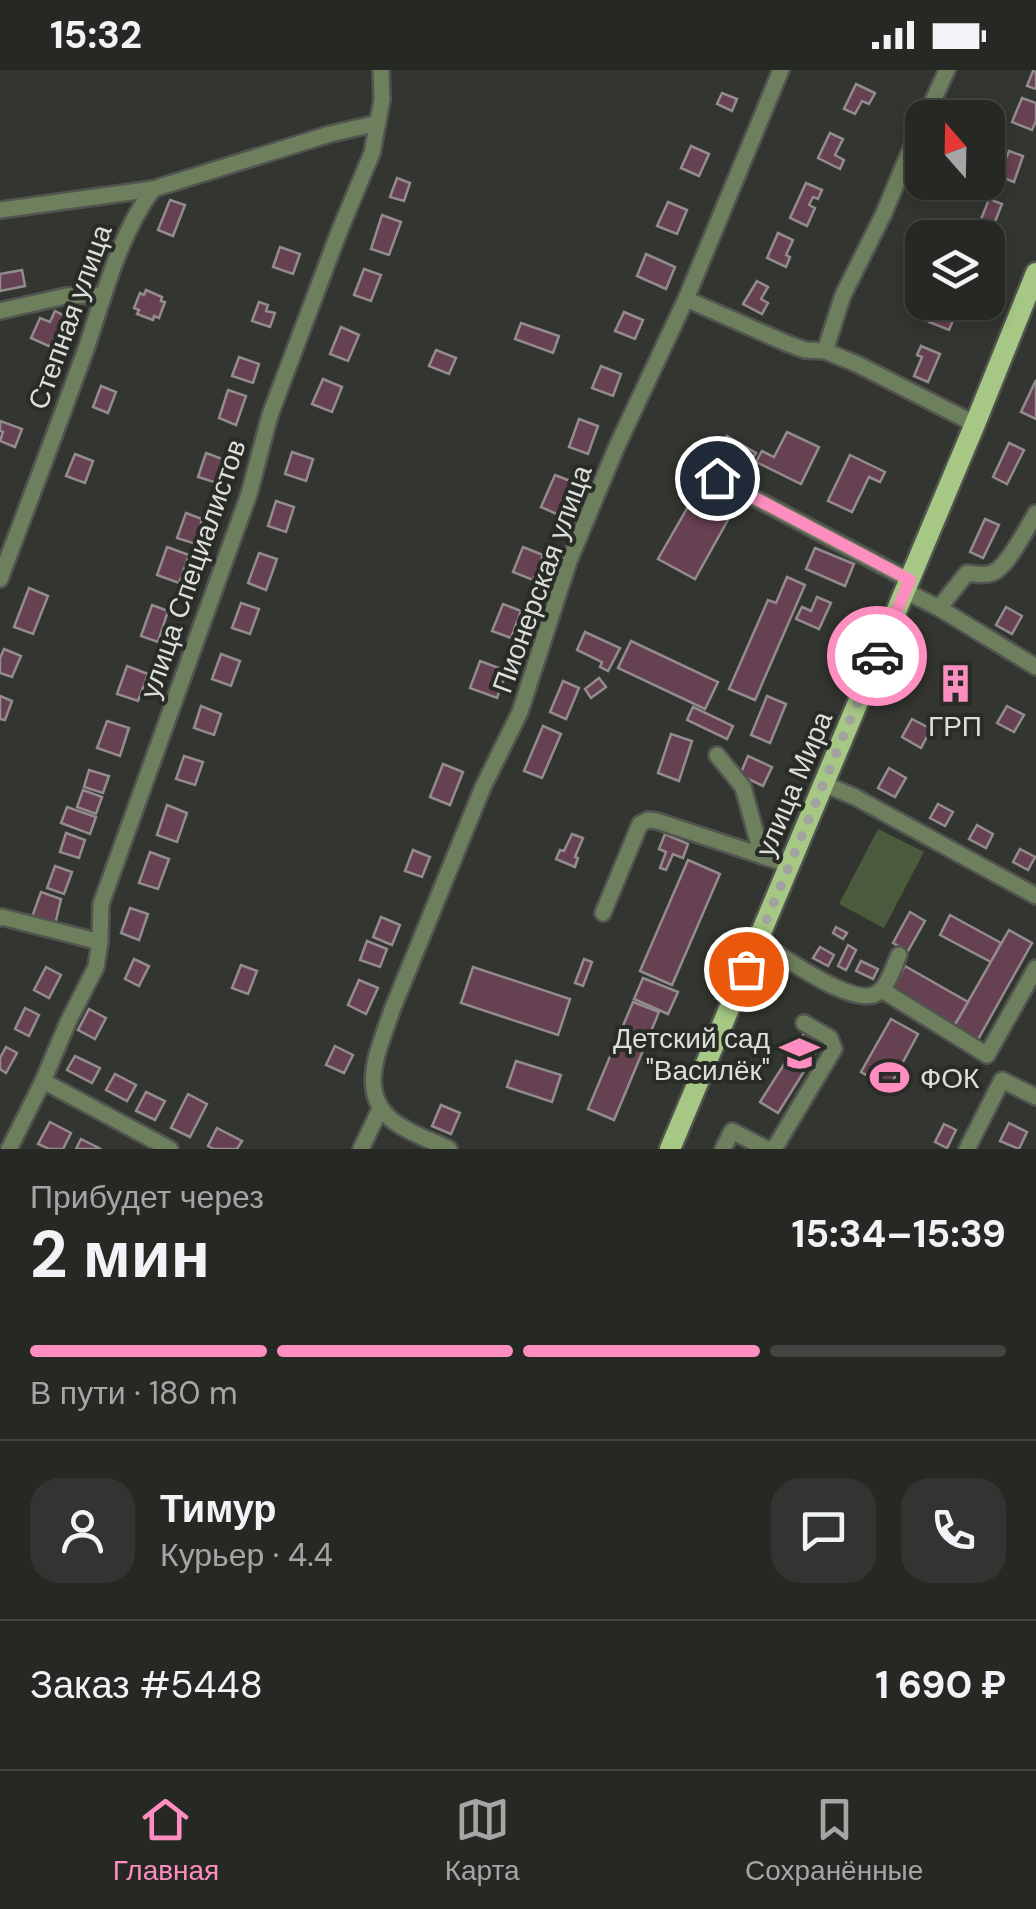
<!DOCTYPE html>
<html lang="ru">
<head>
<meta charset="utf-8">
<style>
  body { margin:0; font-family:"DM Sans",sans-serif; background:#323431; color:#f1f3f6; height:100vh; display:flex; flex-direction:column; font-size:38px; white-space:nowrap }
  * { box-sizing:border-box; margin:0 }
  p { font-size:32px; color:#a4a6a6 }
  .icon { flex:none; width:55px; height:55px; fill:none; stroke:currentColor; stroke-width:2; stroke-linecap:round; stroke-linejoin:round }
  .map { position:relative; height:1079px; overflow:hidden }
  .details { display:flex; flex-direction:column; background:#262824; flex:1 }
  .details>* { flex:none }
  .needle { width:65px; rotate:340deg }
  .controls { position:absolute; left:905px; top:30px; display:grid; gap:20px }
  .controls a { display:grid; place-items:center; width:100px; height:100px; border-radius:20px; background:#262824; box-shadow:0 5px 15px #0003,0 0 0 2px #424441; font-size:50px }
  .pin { position:absolute; display:grid; place-items:center; width:85px; height:85px; color:#fff; margin:-42px; border:5px solid #fff; border-radius:50%; box-shadow:0 2px 10px #0007 }
  .courier { position:absolute; display:grid; place-items:center; width:100px; height:100px; margin:-50px; border:8px solid #fd8ebf; border-radius:50%; background:#fff; color:#222; box-shadow:0 2px 12px #0007 }
  .summary em { font-style:normal; font-weight:700 }
  .summary div { display:flex; flex-direction:column-reverse }
  .summary { display:flex; align-items:center; justify-content:space-between; height:170px; padding:0 30px }
  h1 { font-size:65px; font-weight:700; line-height:75px }
  .bar { display:grid; grid-template-columns:repeat(4,1fr); gap:15px 10px; align-content:center; height:120px; padding:0 30px }
  .bar i { height:12px; border-radius:8px; background:#424441 }
  .bar .selected { background:#fd8ebf }
  .bar p { grid-column:span 4 }
  .line { display:flex; align-items:center; gap:25px; padding:0 30px; border-top:2px solid #424441 }
  .line div { flex:1 }
  .round { display:grid; place-items:center; flex:none; width:105px; height:105px; border-radius:30px; background:#323431 }
  .status { display:flex; justify-content:space-between; align-items:center; height:70px; padding:0 50px; background:#262824; direction:ltr }
  .status svg { height:28px; fill:currentColor }
  .dock { display:flex; justify-content:space-around; align-items:center; height:140px; border-top:2px solid #424441; background:#262824; font-size:28px; color:#a4a6a6 }
  .dock a { display:grid; justify-items:center; gap:5px }
  .dock .selected { color:#fd8ebf }
  .map>svg:first-child { display:block }
  .green { fill:#4b5a3c }
  .building { fill:#664151; stroke:#938b8e; stroke-width:2.5 }
  .lines { fill:none; stroke-linecap:round; stroke-linejoin:round }
  .minor-casing { stroke:#51544f; stroke-width:20 }
  .major-casing { stroke:#51544f; stroke-width:25 }
  .minor { stroke:#6e7f5e; stroke-width:15 }
  .major { stroke:#a6c884; stroke-width:20 }
  .done { stroke:#a1a39e; stroke-width:10; stroke-dasharray:0 18 }
  .route { stroke:#fd8ebf; stroke-width:12 }
  .labels { text-anchor:middle; dominant-baseline:central; stroke-width:8; stroke-linejoin:round; paint-order:stroke }
  .street-label { font-size:28px; fill:#dcdeda; stroke:#292c26 }
  .poi-label { font-size:28px; fill:#dcdeda; stroke:#292c26 }
</style>
</head>
<body>
<div class="status"><b>15:32</b><svg viewBox="0 0 49 12"><path d="M0 12V9h3v3zM5 12V6h3v6zM10 12V3h3v9zM15 12V0h3v12zM26 1h20v11H26zM47 4h2v5h-2z"/></svg></div>
<div class="map">
<svg width="1036" height="1079" viewBox="0 0 1036 1079">
  <rect width="100%" height="100%" fill="#333630"/>
  <!-- green -->
  <polygon class="green" points="878,759 924,782 884,858 839,834"/>
  <!-- building -->
  <g class="building">
    <polygon points="1033,1 1036,2 1036,19 1027,16"/>
    <polygon points="856,14 875,23 869,34 862,31 855,44 844,39"/>
    <polygon points="722,23 737,29 732,41 717,34"/>
    <polygon points="1022,28 1036,33 1036,51 1032,60 1012,52"/>
    <polygon points="830,63 843,69 835,85 844,90 840,99 818,88"/>
    <polygon points="691,76 709,84 699,106 681,98"/>
    <polygon points="1009,81 1023,86 1014,112 999,106"/>
    <polygon points="397,108 410,113 404,131 390,127"/>
    <polygon points="806,113 822,120 818,129 813,127 809,135 815,138 807,156 790,148"/>
    <polygon points="989,129 1002,134 991,162 978,157"/>
    <polygon points="170,130 185,135 173,166 158,160"/>
    <polygon points="668,132 687,140 677,164 657,156"/>
    <polygon points="382,145 401,152 389,185 371,179"/>
    <polygon points="778,163 793,170 786,185 790,187 786,197 767,188"/>
    <polygon points="280,177 300,184 293,204 273,197"/>
    <polygon points="646,184 675,197 666,219 637,206"/>
    <polygon points="364,199 381,205 371,231 354,225"/>
    <polygon points="22,200 25,216 0,221 0,204"/>
    <polygon points="757,211 768,217 761,229 768,233 762,244 743,234"/>
    <polygon points="146,220 162,227 161,231 165,232 159,248 154,246 153,250 137,244 139,240 134,238 140,223 144,225"/>
    <polygon points="259,232 268,235 266,241 275,243 270,257 252,251"/>
    <polygon points="937,232 960,234 949,260 929,252"/>
    <polygon points="55,241 65,246 51,277 31,268 40,248 50,252"/>
    <polygon points="624,242 643,250 635,269 615,261"/>
    <polygon points="521,253 559,266 553,283 515,269"/>
    <polygon points="341,257 359,265 348,291 330,284"/>
    <polygon points="921,276 940,284 928,312 914,306 922,287 917,285"/>
    <polygon points="436,280 456,288 449,304 429,296"/>
    <polygon points="239,287 259,294 253,313 232,306"/>
    <polygon points="601,296 621,304 613,326 592,318"/>
    <polygon points="323,309 342,317 332,342 312,334"/>
    <polygon points="1036,310 1036,349 1021,342"/>
    <polygon points="101,316 116,322 108,343 93,337"/>
    <polygon points="228,320 246,326 236,355 219,348"/>
    <polygon points="579,349 598,356 588,384 569,377"/>
    <polygon points="0,351 22,359 15,377 0,371 3,362 0,361"/>
    <polygon points="787,362 819,377 801,414 756,392 762,381 774,387"/>
    <polygon points="727,366 756,383 749,395 720,378"/>
    <polygon points="1009,373 1024,380 1007,414 993,407"/>
    <polygon points="292,382 313,389 306,411 285,404"/>
    <polygon points="206,383 225,390 217,413 198,407"/>
    <polygon points="75,384 93,391 85,413 66,406"/>
    <polygon points="850,385 885,402 880,412 869,407 852,442 828,431"/>
    <polygon points="555,405 573,412 559,445 541,437"/>
    <polygon points="693,428 729,448 695,509 658,489"/>
    <polygon points="276,431 294,437 286,462 268,456"/>
    <polygon points="186,443 202,449 196,474 177,468"/>
    <polygon points="985,449 999,455 983,488 970,482"/>
    <polygon points="167,477 189,485 179,513 157,505"/>
    <polygon points="523,477 543,485 533,510 513,502"/>
    <polygon points="815,478 854,494 845,516 806,499"/>
    <polygon points="259,483 277,489 266,520 248,513"/>
    <polygon points="787,507 805,515 755,630 729,619 768,530 776,533"/>
    <polygon points="29,518 48,526 33,564 14,557"/>
    <polygon points="817,527 831,533 819,559 796,549 802,537 811,541"/>
    <polygon points="241,533 259,539 250,564 232,558"/>
    <polygon points="503,534 521,541 511,568 492,561"/>
    <polygon points="152,535 168,541 158,572 141,566"/>
    <polygon points="1006,537 1022,546 1012,564 996,555"/>
    <polygon points="585,562 620,578 608,601 600,597 602,592 577,580"/>
    <polygon points="631,571 718,612 705,639 618,598"/>
    <polygon points="4,579 21,586 12,607 0,603 0,588"/>
    <polygon points="221,584 240,591 231,616 212,609"/>
    <polygon points="480,591 507,601 497,628 470,618"/>
    <polygon points="127,596 148,604 138,631 117,624"/>
    <polygon points="952,606 963,611 958,620 948,615"/>
    <polygon points="599,608 606,617 591,628 585,619"/>
    <polygon points="563,611 579,618 566,649 550,642"/>
    <polygon points="0,626 12,631 5,650 0,649"/>
    <polygon points="767,626 786,634 770,673 751,665"/>
    <polygon points="201,636 221,644 214,665 194,658"/>
    <polygon points="1007,636 1024,645 1014,662 997,653"/>
    <polygon points="693,637 733,656 727,669 687,650"/>
    <polygon points="912,649 931,659 921,678 902,667"/>
    <polygon points="107,651 129,658 120,686 97,678"/>
    <polygon points="543,656 561,664 542,708 524,701"/>
    <polygon points="671,664 692,671 679,711 658,703"/>
    <polygon points="184,686 203,692 195,715 176,709"/>
    <polygon points="748,686 772,697 763,716 740,705"/>
    <polygon points="443,694 463,702 450,735 430,727"/>
    <polygon points="889,698 906,708 895,727 878,718"/>
    <polygon points="89,700 109,706 103,723 84,717"/>
    <polygon points="83,720 102,727 96,744 77,737"/>
    <polygon points="938,734 953,742 945,756 930,748"/>
    <polygon points="167,735 187,743 177,772 157,765"/>
    <polygon points="67,737 96,747 90,764 61,753"/>
    <polygon points="977,755 993,764 986,778 969,769"/>
    <polygon points="66,763 85,770 79,788 60,782"/>
    <polygon points="572,764 583,768 575,787 578,788 575,797 556,789 560,780 564,781"/>
    <polygon points="665,764 688,774 683,788 673,784 666,800 660,798 666,782 659,779"/>
    <polygon points="1020,779 1035,787 1028,800 1013,792"/>
    <polygon points="413,780 430,787 422,807 405,801"/>
    <polygon points="150,782 169,789 158,819 139,813"/>
    <polygon points="688,790 720,804 672,915 640,901"/>
    <polygon points="55,796 72,802 64,824 47,818"/>
    <polygon points="41,822 61,829 55,855 32,847"/>
    <polygon points="130,838 148,844 139,870 121,863"/>
    <polygon points="910,842 925,851 908,881 893,873"/>
    <polygon points="950,845 1001,873 991,892 940,865"/>
    <polygon points="381,847 400,855 392,875 373,867"/>
    <polygon points="836,857 847,863 843,869 833,863"/>
    <polygon points="1009,860 1032,873 976,973 952,960"/>
    <polygon points="367,871 387,879 380,897 360,890"/>
    <polygon points="848,875 856,880 846,900 838,896"/>
    <polygon points="820,877 834,885 828,896 813,888"/>
    <polygon points="134,889 149,896 139,916 125,909"/>
    <polygon points="584,889 592,892 583,916 575,913"/>
    <polygon points="861,891 878,899 873,909 856,901"/>
    <polygon points="241,895 257,901 248,924 232,918"/>
    <polygon points="905,896 968,932 954,956 891,921"/>
    <polygon points="46,897 61,905 49,928 34,920"/>
    <polygon points="473,897 570,929 558,965 461,933"/>
    <polygon points="643,908 678,922 668,944 634,929"/>
    <polygon points="359,910 378,918 366,944 348,935"/>
    <polygon points="633,932 659,942 614,1050 588,1039"/>
    <polygon points="25,938 39,945 29,966 15,959"/>
    <polygon points="89,939 106,948 95,969 78,960"/>
    <polygon points="891,949 918,964 889,1018 861,1002"/>
    <polygon points="806,960 823,971 778,1043 760,1032"/>
    <polygon points="335,976 353,985 344,1003 326,995"/>
    <polygon points="6,977 17,983 6,1003 0,999 0,988"/>
    <polygon points="75,986 100,998 92,1013 67,1000"/>
    <polygon points="516,991 561,1005 552,1032 507,1017"/>
    <polygon points="115,1004 136,1015 127,1031 106,1020"/>
    <polygon points="146,1022 165,1031 155,1050 136,1041"/>
    <polygon points="188,1024 207,1034 190,1067 171,1058"/>
    <polygon points="441,1035 460,1043 451,1064 432,1056"/>
    <polygon points="50,1052 71,1063 63,1079 49,1079 38,1074"/>
    <polygon points="1009,1053 1027,1062 1019,1079 1000,1071"/>
    <polygon points="944,1054 956,1060 947,1078 935,1072"/>
    <polygon points="217,1058 242,1071 237,1079 214,1079 208,1076"/>
    <polygon points="81,1069 101,1079 76,1079"/>
  </g>
  <g class="lines">
    <defs>
      <g id="minor">
        <polyline points="925,48 947,0"/>
        <polyline points="0,140 153,119 330,64 378,53"/>
        <polyline points="686,229 786,273 805,280 825,281 857,294 975,354"/>
        <polyline points="0,241 66,226 103,225"/>
        <polyline points="825,281 843,225 884,143 922,52"/>
        <polyline points="717,408 909,510"/>
        <path d="M0 509C29 432 59 354 87 276 105 223 119 165 153 119"/>
        <polyline points="905,521 939,538 1036,597"/>
        <path d="M939 538 967 503C975 504 984 506 992 503 1007 498 1027 458 1036 443"/>
        <polyline points="717,685 743,717 762,786"/>
        <polyline points="824,714 855,727 1036,826"/>
        <polyline points="603,843 640,754 648,750 657,751 790,795"/>
        <polyline points="0,848 2,847 100,872"/>
        <path d="M758 871C780 884 859 943 880 921 889 913 894 896 899 885"/>
        <polyline points="882,920 987,985 1036,898"/>
        <polyline points="43,1011 170,1079"/>
        <polyline points="9,1079 43,1011 68,952 96,897 100,872 101,834 249,424 270,345 339,162 372,83 382,30 381,0"/>
        <polyline points="361,1079 380,1039"/>
        <path d="M449 1079C433 1071 414 1065 399 1055 354 1027 379 980 392 940L483 717 520 642 569 491 617 376 686 229 781 0"/>
        <polyline points="723,1079 732,1061 767,1079"/>
        <polyline points="774,1079 834,979 830,968 804,953"/>
        <polyline points="967,1079 1002,1010 1036,1027"/>
      </g>
      <polyline id="major" points="670,1079 975,354 1036,203"/>
    </defs>
    <!-- minor casing -->
    <use href="#minor" class="minor-casing"/>
    <!-- major casing -->
    <use href="#major" class="major-casing"/>
    <!-- minor -->
    <use href="#minor" class="minor"/>
    <!-- major -->
    <use href="#major" class="major"/>
  </g>
  <g class="lines">
    <!-- done -->
    <polyline class="done" points="746,899 877,586"/>
    <!-- route -->
    <polyline class="route" points="717,408 910,510 877,586"/>
  </g>
  <!-- icons -->
  <defs>
    <symbol id="building-bare" viewBox="-9 -9 18 18"><path d="M-4-6H4V6H1V3H-1V6H-4ZM-2.5-4.3h1.7v1.8h-1.7ZM.8-4.3h1.7v1.8H.8ZM-2.5-1h1.7V.8h-1.7ZM.8-1h1.7V.8H.8Z" fill="#fd8ebf" stroke="#292c26" stroke-width="2.5" paint-order="stroke"/></symbol>
    <symbol id="school-bare" viewBox="-9 -9 18 18"><path d="M0-5L7-2L0 1L-7-2ZM-4 1L0 2.5L4 1V4Q0 6-4 4Z" fill="#fd8ebf" stroke="#292c26" stroke-width="2.5" paint-order="stroke"/></symbol>
    <symbol id="stadium-bare" viewBox="-9 -9 18 18"><path d="M0-5a6.5 5 0 1 0 0 10a6.5 5 0 1 0 0-10ZM-3.5-1.8h7v3.6h-7Z" fill="#fd8ebf" stroke="#292c26" stroke-width="2.5" paint-order="stroke"/></symbol>
  </defs>
  <g fill-rule="evenodd">
    <use href="#building-bare" x="928" y="586" width="55" height="55"/>
    <use href="#school-bare" x="772" y="956" width="55" height="55"/>
    <use href="#stadium-bare" x="862" y="980" width="55" height="55"/>
  </g>
  <g class="labels">
    <!-- street labels -->
    <g class="street-label">
      <text transform="translate(70 247) rotate(-70)">Степная улица</text>
      <text transform="translate(193 499) rotate(-71)">улица Специалистов</text>
      <text transform="translate(542 509) rotate(-70)">Пионерская улица</text>
      <text transform="translate(794 714) rotate(-67)">улица Мира</text>
    </g>
    <!-- poi labels -->
    <g class="poi-label">
      <text x="955" y="656">ГРП</text>
      <text x="770" y="968" text-anchor="end">Детский сад<tspan x="770" dy="32">"Василёк"</tspan></text>
      <text x="920" y="1008" text-anchor="start">ФОК</text>
    </g>
  </g>
</svg>
<div class="controls">
<a><svg class="needle" viewBox="-14 -14 28 28"><path d="M0-13l5 13h-10z" fill="#e53935"/><path d="M0 13l5-13h-10z" fill="#a4a6a6"/></svg></a>
<a><svg class="icon" aria-label="layers" viewBox="0 0 24 24"><path d="M12 4l9 5-9 5-9-5zM3 14l9 5 9-5"/></svg></a>
</div>
<div class="pin" style="left:746px;top:899px;background:#ea580c"><svg class="icon" aria-label="bag" viewBox="0 0 24 24"><path d="M5 8h14l-1 12H6zM9 8a3 3 0 0 1 6 0"/></svg></div>
<div class="pin" style="left:717px;top:408px;background:#1f2937"><svg class="icon" aria-label="home" viewBox="0 0 24 24"><path d="M3 11l9-7 9 7M6 9v11h12V9"/></svg></div>
<div class="courier" style="left:877px;top:586px"><svg class="icon" aria-label="car" viewBox="0 0 24 24"><path d="M5 17H2v-5l4-1 3-4h7l3 4 3 1v5h-3M9 17h6M6 11h13"/><circle cx="7" cy="17" r="2"/><circle cx="17" cy="17" r="2"/></svg></div>
</div>
<section class="details">
<div class="summary"><div><h1>2 мин</h1><p>Прибудет через</p></div><em>15:34–15:39</em></div>
<div class="bar"><i class="selected"></i><i class="selected"></i><i class="selected"></i><i></i><p>В пути · 180 m</p></div>
<div class="line" style="height:180px"><a class="round"><svg class="icon" aria-label="person" viewBox="0 0 24 24"><circle cx="12" cy="8" r="4"/><path d="M4 21q1-7 8-7t8 7"/></svg></a><div><b>Тимур</b><p>Курьер · 4.4</p></div><a class="round"><svg class="icon" aria-label="chat" viewBox="0 0 24 24"><path d="M4 5h16v11H9l-5 4z"/></svg></a><a class="round"><svg class="icon" aria-label="phone" viewBox="0 0 24 24"><path d="M5 4h4l2 5-3 2q2 4 5 5l2-3 5 2v4C11 20 4 13 5 4z"/></svg></a></div>
<div class="line" style="height:130px"><div>Заказ #5448</div><b>1 690 ₽</b></div>
</section>
<nav class="dock">
<a class="selected"><svg class="icon" aria-label="home" viewBox="0 0 24 24"><path d="M3 11l9-7 9 7M6 9v11h12V9"/></svg>Главная</a>
<a><svg class="icon" aria-label="map" viewBox="0 0 24 24"><path d="M3 6l6-2 6 2 6-2v14l-6 2-6-2-6 2zM9 4v14M15 6v14"/></svg>Карта</a>
<a><svg class="icon" aria-label="saved" viewBox="0 0 24 24"><path d="M7 4h10v16l-5-4-5 4z"/></svg>Сохранённые</a>
</nav>
</body>
</html>
